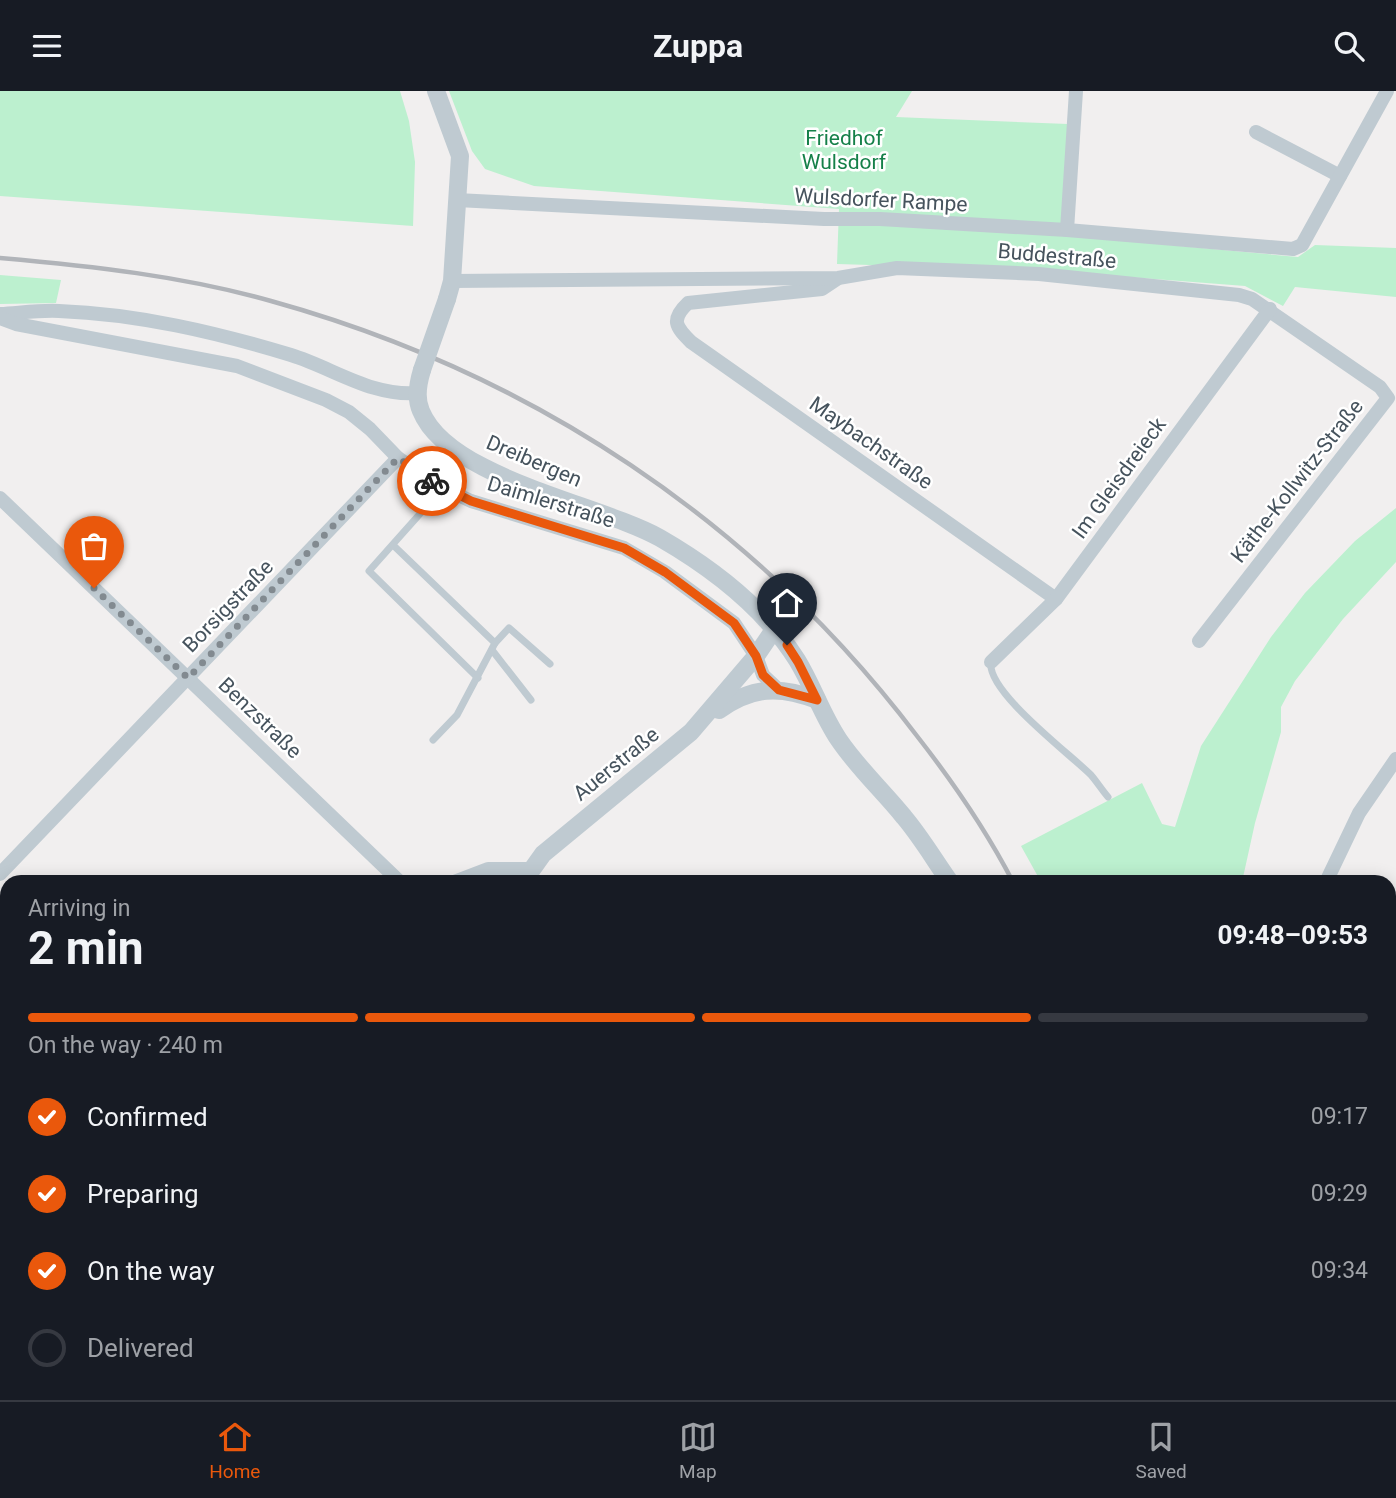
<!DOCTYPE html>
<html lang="en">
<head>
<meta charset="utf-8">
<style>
  body { margin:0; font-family:Roboto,sans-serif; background:#20242c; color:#f1f3f6; height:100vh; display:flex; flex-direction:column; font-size:26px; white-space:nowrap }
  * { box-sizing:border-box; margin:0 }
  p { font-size:23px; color:#9ea1a6 }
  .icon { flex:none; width:38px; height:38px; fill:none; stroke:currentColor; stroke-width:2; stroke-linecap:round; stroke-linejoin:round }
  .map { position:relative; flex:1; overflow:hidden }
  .sheet { position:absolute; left:0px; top:784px; width:1396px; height:525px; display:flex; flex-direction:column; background:#171b24; border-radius:21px 21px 0 0; box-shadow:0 4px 18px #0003 }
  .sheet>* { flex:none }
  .pin { position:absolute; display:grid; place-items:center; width:60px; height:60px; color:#fff; margin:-72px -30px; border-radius:50% 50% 50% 0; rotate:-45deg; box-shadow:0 0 7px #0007 }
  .pin .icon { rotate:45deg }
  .courier { position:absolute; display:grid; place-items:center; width:70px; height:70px; margin:-35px; border:5px solid #ea580c; border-radius:50%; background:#fff; color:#222; box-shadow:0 2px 9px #0007 }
  .overview em { font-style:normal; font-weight:700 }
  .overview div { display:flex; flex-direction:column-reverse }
  .overview { display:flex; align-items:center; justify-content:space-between; height:119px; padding:0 28px }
  h1 { font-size:46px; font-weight:700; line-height:52px }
  .bar { display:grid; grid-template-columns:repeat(4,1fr); gap:10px 7px; align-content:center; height:84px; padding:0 28px }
  .bar i { height:9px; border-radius:5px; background:#363941 }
  .bar .on { background:#ea580c }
  .bar p { grid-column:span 4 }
  ol { padding:0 28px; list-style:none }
  li { display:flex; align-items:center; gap:21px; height:77px }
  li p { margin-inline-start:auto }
  li .icon { padding:7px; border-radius:50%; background:#ea580c; color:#fff; stroke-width:4 }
  li:last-child { color:#9ea1a6 }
  li i { width:38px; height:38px; border:4px solid #363941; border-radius:50% }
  header { display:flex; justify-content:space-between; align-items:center; height:91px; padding:0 28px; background:#171b24; font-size:32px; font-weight:700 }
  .tabs { display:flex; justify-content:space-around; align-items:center; height:98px; border-top:2px solid #363941; background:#171b24; font-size:19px; color:#9ea1a6 }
  .tabs a { display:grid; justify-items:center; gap:4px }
  .tabs .on { color:#ea580c }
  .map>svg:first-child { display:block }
  .green { fill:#bcf0cf }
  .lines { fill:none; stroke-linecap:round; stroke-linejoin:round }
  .service { stroke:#bfcad1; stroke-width:7 }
  .minor { stroke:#bfcad1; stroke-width:14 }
  .tertiary { stroke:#bfcad1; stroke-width:18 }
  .rail { stroke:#b1b4b9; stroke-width:4.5 }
  .tertiary-bridge { stroke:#bfcad1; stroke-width:18 }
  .done { stroke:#828a90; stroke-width:7; stroke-dasharray:0 12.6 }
  .route { stroke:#ea580c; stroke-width:9 }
  .labels { text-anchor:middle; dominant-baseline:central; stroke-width:5; stroke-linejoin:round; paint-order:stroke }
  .park-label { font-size:21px; fill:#158049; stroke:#fff }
  .street-label { font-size:21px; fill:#46535d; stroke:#fff }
</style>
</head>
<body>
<header><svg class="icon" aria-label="menu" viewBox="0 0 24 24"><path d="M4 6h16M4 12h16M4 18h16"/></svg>Zuppa<svg class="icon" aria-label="search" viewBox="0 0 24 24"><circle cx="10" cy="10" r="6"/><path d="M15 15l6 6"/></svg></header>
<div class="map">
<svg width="1396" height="1309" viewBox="0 0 1396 1309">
  <rect width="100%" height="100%" fill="#f1efef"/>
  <!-- green -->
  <g class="green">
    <polygon points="0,0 400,0 409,30 415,71 413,135 0,105"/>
    <polygon points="449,0 912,0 896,26 1068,33 1061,144 1298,166 1315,154 1396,157 1396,206 1295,196 1283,215 1245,195 1037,179 837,173 839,118 534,95 485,78 472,60"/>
    <polygon points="0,184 61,189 56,212 0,213"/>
    <polygon points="1396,417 1396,471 1343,528 1295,590 1281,616 1281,641 1255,732 1242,791 1041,791 1021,755 1142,692 1162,733 1175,736 1201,655 1271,546 1305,502 1355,450"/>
  </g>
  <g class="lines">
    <!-- service -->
    <g class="service">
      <polyline points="443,397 369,480 478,587"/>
      <polyline points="393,454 495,552 457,624 433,649"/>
      <polyline points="495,552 509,537 550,573"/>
      <polyline points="492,559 531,609"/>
      <path d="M991 571C986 600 1070 663 1091 684 1097 691 1102 699 1108 706"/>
      <polyline points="0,1217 7,1212"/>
    </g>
    <!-- minor -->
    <g class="minor">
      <polyline points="1256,41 1340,85"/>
      <polyline points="457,109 824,128 880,128 1067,139 1293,158 1302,154 1387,0"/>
      <polyline points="1067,139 1076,0"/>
      <path d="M837 188 822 198 688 212C670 229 676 236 691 251L1056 508"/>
      <polyline points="452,190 838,187 897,177 1039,183 1239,204 1252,208 1380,296 1388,307 1199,550"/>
      <path d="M0 223C19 222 40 219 59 220 138 223 215 241 291 264 333 277 372 306 418 302"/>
      <polyline points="0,227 16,233 237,275 326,309 349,321 370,338 398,367 443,397 471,410 624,457 665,481 734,532 756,565 763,584 779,599"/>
      <polyline points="0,407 400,791"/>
      <polyline points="991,571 1056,508 1270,218"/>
      <polyline points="0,783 398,367"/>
      <polyline points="454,791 488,778 530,778"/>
      <polyline points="1326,791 1359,722 1396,668"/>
      <polyline points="0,887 7,893"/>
      <polyline points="1390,972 1396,971"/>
      <polyline points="0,992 7,987"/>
      <polyline points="1390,1143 1396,1141"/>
      <polyline points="1376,1302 1378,1309"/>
      <polyline points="166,1309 166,1302"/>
    </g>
    <!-- tertiary -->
    <g class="tertiary">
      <polyline points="436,0 460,65 452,190 447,208"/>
      <path d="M422 279C418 292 415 307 421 320 448 387 599 413 660 447 712 477 765 518 797 569 813 595 822 624 839 649 858 677 883 700 904 726 921 746 935 770 950 791"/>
      <path d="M719 619C752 596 779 594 817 609"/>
      <polyline points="523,791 543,763 691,641 756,565 775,537"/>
      <polyline points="676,1302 678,1309"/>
      <polyline points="1140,1302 1143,1309"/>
    </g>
    <!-- rail -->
    <g class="rail">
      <path d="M0 167C91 175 183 185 271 210 531 282 754 430 917 645 953 691 986 739 1013 791"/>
      <polyline points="1198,1302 1200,1309"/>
    </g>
    <!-- tertiary-bridge -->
    <polyline class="tertiary-bridge" points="422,279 447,208"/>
  </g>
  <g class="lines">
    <!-- done -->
    <polyline class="done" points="94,497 188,587 398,367 432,390"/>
    <!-- route -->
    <polyline class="route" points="432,390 471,410 624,457 665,481 734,532 756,565 763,584 779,599 817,609 798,571 787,554"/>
  </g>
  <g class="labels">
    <!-- park labels -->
    <g class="park-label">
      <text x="844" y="47">Friedhof<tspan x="844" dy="24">Wulsdorf</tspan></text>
    </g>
    <!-- street labels -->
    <g class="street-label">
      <text transform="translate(881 109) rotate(3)">Wulsdorfer Rampe</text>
      <text transform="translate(1057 165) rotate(5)">Buddestraße</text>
      <text transform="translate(871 352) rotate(35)">Maybachstraße</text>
      <text transform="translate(534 370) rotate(23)">Dreibergen</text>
      <text transform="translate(1119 387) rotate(-54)">Im Gleisdreieck</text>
      <text transform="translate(1297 390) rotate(-52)">Käthe-Kollwitz-Straße</text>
      <text transform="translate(551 411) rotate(17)">Daimlerstraße</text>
      <text transform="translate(228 515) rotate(-46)">Borsigstraße</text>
      <text transform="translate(260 627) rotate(44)">Benzstraße</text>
      <text transform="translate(616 673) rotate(-39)">Auerstraße</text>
    </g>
  </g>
</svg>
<div class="pin" style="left:94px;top:497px;background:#ea580c"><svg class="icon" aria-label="bag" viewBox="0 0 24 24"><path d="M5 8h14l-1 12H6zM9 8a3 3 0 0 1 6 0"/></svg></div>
<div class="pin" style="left:787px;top:554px;background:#1f2937"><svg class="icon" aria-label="home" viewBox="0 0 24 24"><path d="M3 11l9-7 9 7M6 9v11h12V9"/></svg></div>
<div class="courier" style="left:432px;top:390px"><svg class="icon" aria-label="bike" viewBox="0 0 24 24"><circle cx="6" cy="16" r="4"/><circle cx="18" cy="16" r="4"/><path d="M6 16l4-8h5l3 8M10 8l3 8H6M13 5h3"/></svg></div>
<section class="sheet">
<div class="overview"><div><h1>2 min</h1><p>Arriving in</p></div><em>09:48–09:53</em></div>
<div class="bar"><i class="on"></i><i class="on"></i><i class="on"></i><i></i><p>On the way · 240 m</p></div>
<ol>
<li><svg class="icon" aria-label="check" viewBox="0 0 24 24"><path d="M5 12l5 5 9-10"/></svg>Confirmed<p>09:17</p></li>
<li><svg class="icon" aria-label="check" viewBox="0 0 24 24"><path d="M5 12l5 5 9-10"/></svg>Preparing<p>09:29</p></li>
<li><svg class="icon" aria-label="check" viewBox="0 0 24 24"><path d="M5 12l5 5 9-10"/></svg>On the way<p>09:34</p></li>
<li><i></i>Delivered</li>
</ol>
</section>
</div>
<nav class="tabs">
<a class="on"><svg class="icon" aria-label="home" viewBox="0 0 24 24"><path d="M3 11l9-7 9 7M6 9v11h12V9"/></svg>Home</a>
<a><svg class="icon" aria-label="map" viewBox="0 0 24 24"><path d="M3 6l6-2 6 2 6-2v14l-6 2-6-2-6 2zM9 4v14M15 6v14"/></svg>Map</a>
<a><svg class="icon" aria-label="saved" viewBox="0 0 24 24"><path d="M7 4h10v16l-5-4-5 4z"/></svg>Saved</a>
</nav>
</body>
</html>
